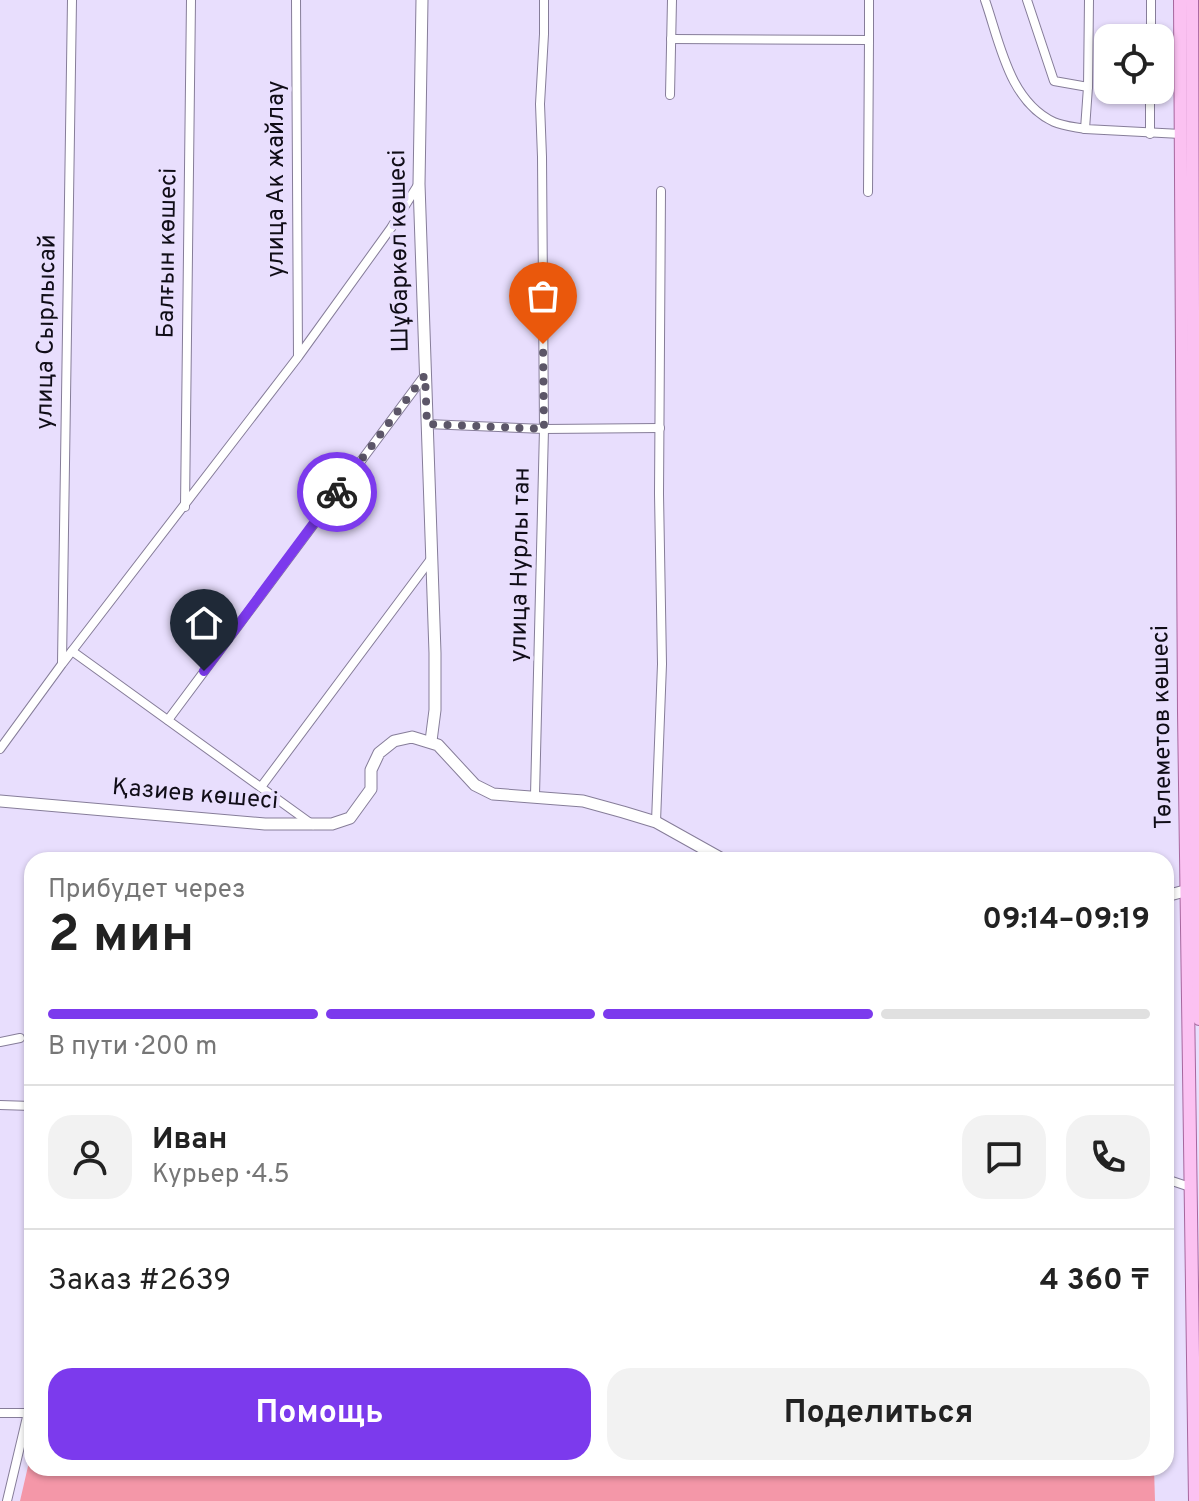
<!DOCTYPE html>
<html lang="ru">
<head>
<meta charset="utf-8">
<style>
  body { margin:0; font-family:Overpass,sans-serif; background:#f2f2f2; color:#222; height:100vh; display:flex; flex-direction:column; font-size:30px; white-space:nowrap }
  * { box-sizing:border-box; margin:0 }
  p { font-size:26px; color:#767676 }
  .icon { flex:none; width:44px; height:44px; fill:none; stroke:currentColor; stroke-width:2; stroke-linecap:round; stroke-linejoin:round }
  .map { position:relative; flex:1; overflow:hidden }
  .sheet { position:absolute; left:24px; top:852px; width:1150px; height:624px; display:flex; flex-direction:column; background:#fff; border-radius:24px; box-shadow:0 2px 6px #0004 }
  .sheet>* { flex:none }
  .fabs { position:absolute; left:1094px; top:24px; display:grid; gap:16px }
  .fabs a { display:grid; place-items:center; width:80px; height:80px; border-radius:16px; background:#fff; box-shadow:0 2px 6px #0004; font-size:40px }
  .pin { position:absolute; display:grid; place-items:center; width:68px; height:68px; color:#fff; margin:-82px -34px; border-radius:50% 50% 50% 0; rotate:-45deg; box-shadow:0 0 8px #0007 }
  .pin .icon { rotate:45deg }
  .courier { position:absolute; display:grid; place-items:center; width:80px; height:80px; margin:-40px; border:6px solid #7c3aed; border-radius:50%; background:#fff; color:#222; box-shadow:0 2px 10px #0007 }
  .headline em { font-style:normal; font-weight:700 }
  .headline div { display:flex; flex-direction:column-reverse }
  .headline { display:flex; align-items:center; justify-content:space-between; height:136px; padding:0 24px }
  h1 { font-size:52px; font-weight:700; line-height:60px }
  .bar { display:grid; grid-template-columns:repeat(4,1fr); gap:12px 8px; align-content:center; height:96px; padding:0 24px }
  .bar i { height:10px; border-radius:6px; background:#e0e0e0 }
  .bar .current { background:#7c3aed }
  .bar p { grid-column:span 4 }
  .line { display:flex; align-items:center; gap:20px; padding:0 24px; border-top:2px solid #e0e0e0 }
  .line div { flex:1 }
  .round { display:grid; place-items:center; flex:none; width:84px; height:84px; border-radius:24px; background:#f2f2f2 }
  .cta { display:flex; gap:16px; margin-top:auto; padding:16px 24px }
  .cta a { flex:1; height:92px; border-radius:24px; background:#7c3aed; color:#fff; font-size:32px; font-weight:700; line-height:92px; text-align:center }
  .cta a+a { background:#f2f2f2; color:#222 }
  .map>svg:first-child { display:block }
  .green { fill:#f497a8 }
  .lines { fill:none; stroke-linecap:round; stroke-linejoin:round }
  .street-casing { stroke:#867d99; stroke-width:10 }
  .secondary-casing { stroke:#867d99; stroke-width:13 }
  .primary-casing { stroke:#a7679e; stroke-width:14 }
  .street { stroke:#fff; stroke-width:8 }
  .secondary { stroke:#fff; stroke-width:11 }
  .primary { stroke:#fbc1f1; stroke-width:12 }
  .done { stroke:#5c5668; stroke-width:8; stroke-dasharray:0 14.4 }
  .route { stroke:#7c3aed; stroke-width:10 }
  .labels { text-anchor:middle; dominant-baseline:central; stroke-width:7; stroke-linejoin:round; paint-order:stroke }
  .street-label { font-size:24px; fill:#100d17; stroke:#e8defd }
</style>
</head>
<body>
<div class="map">
<svg width="1199" height="1501" viewBox="0 0 1199 1501">
  <rect width="100%" height="100%" fill="#e8defd"/>
  <!-- green -->
  <polygon class="green" points="32,1449 32,1468 1154,1468 1155,1501 20,1501"/>
  <g class="lines">
    <defs>
      <g id="street">
        <polyline points="296,0 298,356"/>
        <polyline points="869,0 869,40"/>
        <path d="M985 0C1000 43 1009 101 1054 122 1063 126 1075 127 1085 129"/>
        <polyline points="1027,0 1054,81 1088,87 1085,129 1181,134"/>
        <polyline points="1151,38 1151,0"/>
        <polyline points="671,39 869,40 868,192"/>
        <polyline points="1088,87 1089,0"/>
        <polyline points="670,95 672,0"/>
        <polyline points="1150,134 1150,90"/>
        <polyline points="427,424 544,429 660,428"/>
        <polyline points="185,507 191,0"/>
        <polyline points="72,651 313,825"/>
        <polyline points="62,663 72,0"/>
        <polyline points="168,720 425,375"/>
        <polyline points="0,749 62,664 298,357 391,228 418,185"/>
        <polyline points="261,787 431,559"/>
        <polyline points="535,795 544,429 542,157 540,104 544,34 544,0"/>
        <polyline points="656,822 662,664 659,494 661,191"/>
        <polyline points="0,1042 20,1038"/>
        <polyline points="0,1105 32,1106"/>
        <polyline points="1166,1179 1190,1187"/>
        <polyline points="0,1413 27,1413"/>
        <polyline points="7,1501 32,1396"/>
      </g>
      <g id="secondary">
        <polyline points="422,0 419,184 435,653 435,710 431,741"/>
        <polyline points="0,801 265,824 332,824 350,818 371,789 371,770 379,753 394,741 412,737 438,745 475,785 493,794 583,801 623,812 656,822 724,860"/>
        <polyline points="1166,896 1192,889"/>
      </g>
      <g id="primary">
        <polyline points="1180,0 1184,712 1195,1501"/>
        <polyline points="1192,0 1194,620 1199,1019"/>
      </g>
    </defs>
    <!-- street casing -->
    <use href="#street" class="street-casing"/>
    <!-- secondary casing -->
    <use href="#secondary" class="secondary-casing"/>
    <!-- primary casing -->
    <use href="#primary" class="primary-casing"/>
    <!-- street -->
    <use href="#street" class="street"/>
    <!-- secondary -->
    <use href="#secondary" class="secondary"/>
    <!-- primary -->
    <use href="#primary" class="primary"/>
  </g>
  <g class="lines">
    <!-- done -->
    <polyline class="done" points="337,492 425,375 427,424 544,429 543,344"/>
    <!-- route -->
    <polyline class="route" points="204,671 337,492"/>
  </g>
  <g class="labels">
    <!-- street labels -->
    <g class="street-label">
      <text transform="translate(277 179) rotate(-90)">улица Ак жайлау</text>
      <text transform="translate(400 251) rotate(-91)">Шұбаркөл көшесі</text>
      <text transform="translate(168 253) rotate(-89)">Балғын көшесі</text>
      <text transform="translate(47 332) rotate(-89)">улица Сырлысай</text>
      <text transform="translate(521 565) rotate(-89)">улица Нурлы тан</text>
      <text transform="translate(1163 727) rotate(-91)">Төлеметов көшесі</text>
      <text transform="translate(195 795) rotate(5)">Қазиев көшесі</text>
    </g>
  </g>
</svg>
<div class="fabs">
<a><svg class="icon" aria-label="locate" viewBox="0 0 24 24"><circle cx="12" cy="12" r="6"/><path d="M12 2v4M12 18v4M2 12h4M18 12h4"/></svg></a>
</div>
<div class="pin" style="left:543px;top:344px;background:#ea580c"><svg class="icon" aria-label="bag" viewBox="0 0 24 24"><path d="M5 8h14l-1 12H6zM9 8a3 3 0 0 1 6 0"/></svg></div>
<div class="pin" style="left:204px;top:671px;background:#1f2937"><svg class="icon" aria-label="home" viewBox="0 0 24 24"><path d="M3 11l9-7 9 7M6 9v11h12V9"/></svg></div>
<div class="courier" style="left:337px;top:492px"><svg class="icon" aria-label="bike" viewBox="0 0 24 24"><circle cx="6" cy="16" r="4"/><circle cx="18" cy="16" r="4"/><path d="M6 16l4-8h5l3 8M10 8l3 8H6M13 5h3"/></svg></div>
<section class="sheet">
<div class="headline"><div><h1>2 мин</h1><p>Прибудет через</p></div><em>09:14–09:19</em></div>
<div class="bar"><i class="current"></i><i class="current"></i><i class="current"></i><i></i><p>В пути · 200 m</p></div>
<div class="line" style="height:144px"><a class="round"><svg class="icon" aria-label="person" viewBox="0 0 24 24"><circle cx="12" cy="8" r="4"/><path d="M4 21q1-7 8-7t8 7"/></svg></a><div><b>Иван</b><p>Курьер · 4.5</p></div><a class="round"><svg class="icon" aria-label="chat" viewBox="0 0 24 24"><path d="M4 5h16v11H9l-5 4z"/></svg></a><a class="round"><svg class="icon" aria-label="phone" viewBox="0 0 24 24"><path d="M5 4h4l2 5-3 2q2 4 5 5l2-3 5 2v4C11 20 4 13 5 4z"/></svg></a></div>
<div class="line" style="height:104px"><div>Заказ #2639</div><b>4 360 ₸</b></div>
<div class="cta"><a>Помощь</a><a>Поделиться</a></div>
</section>
</div>
</body>
</html>
